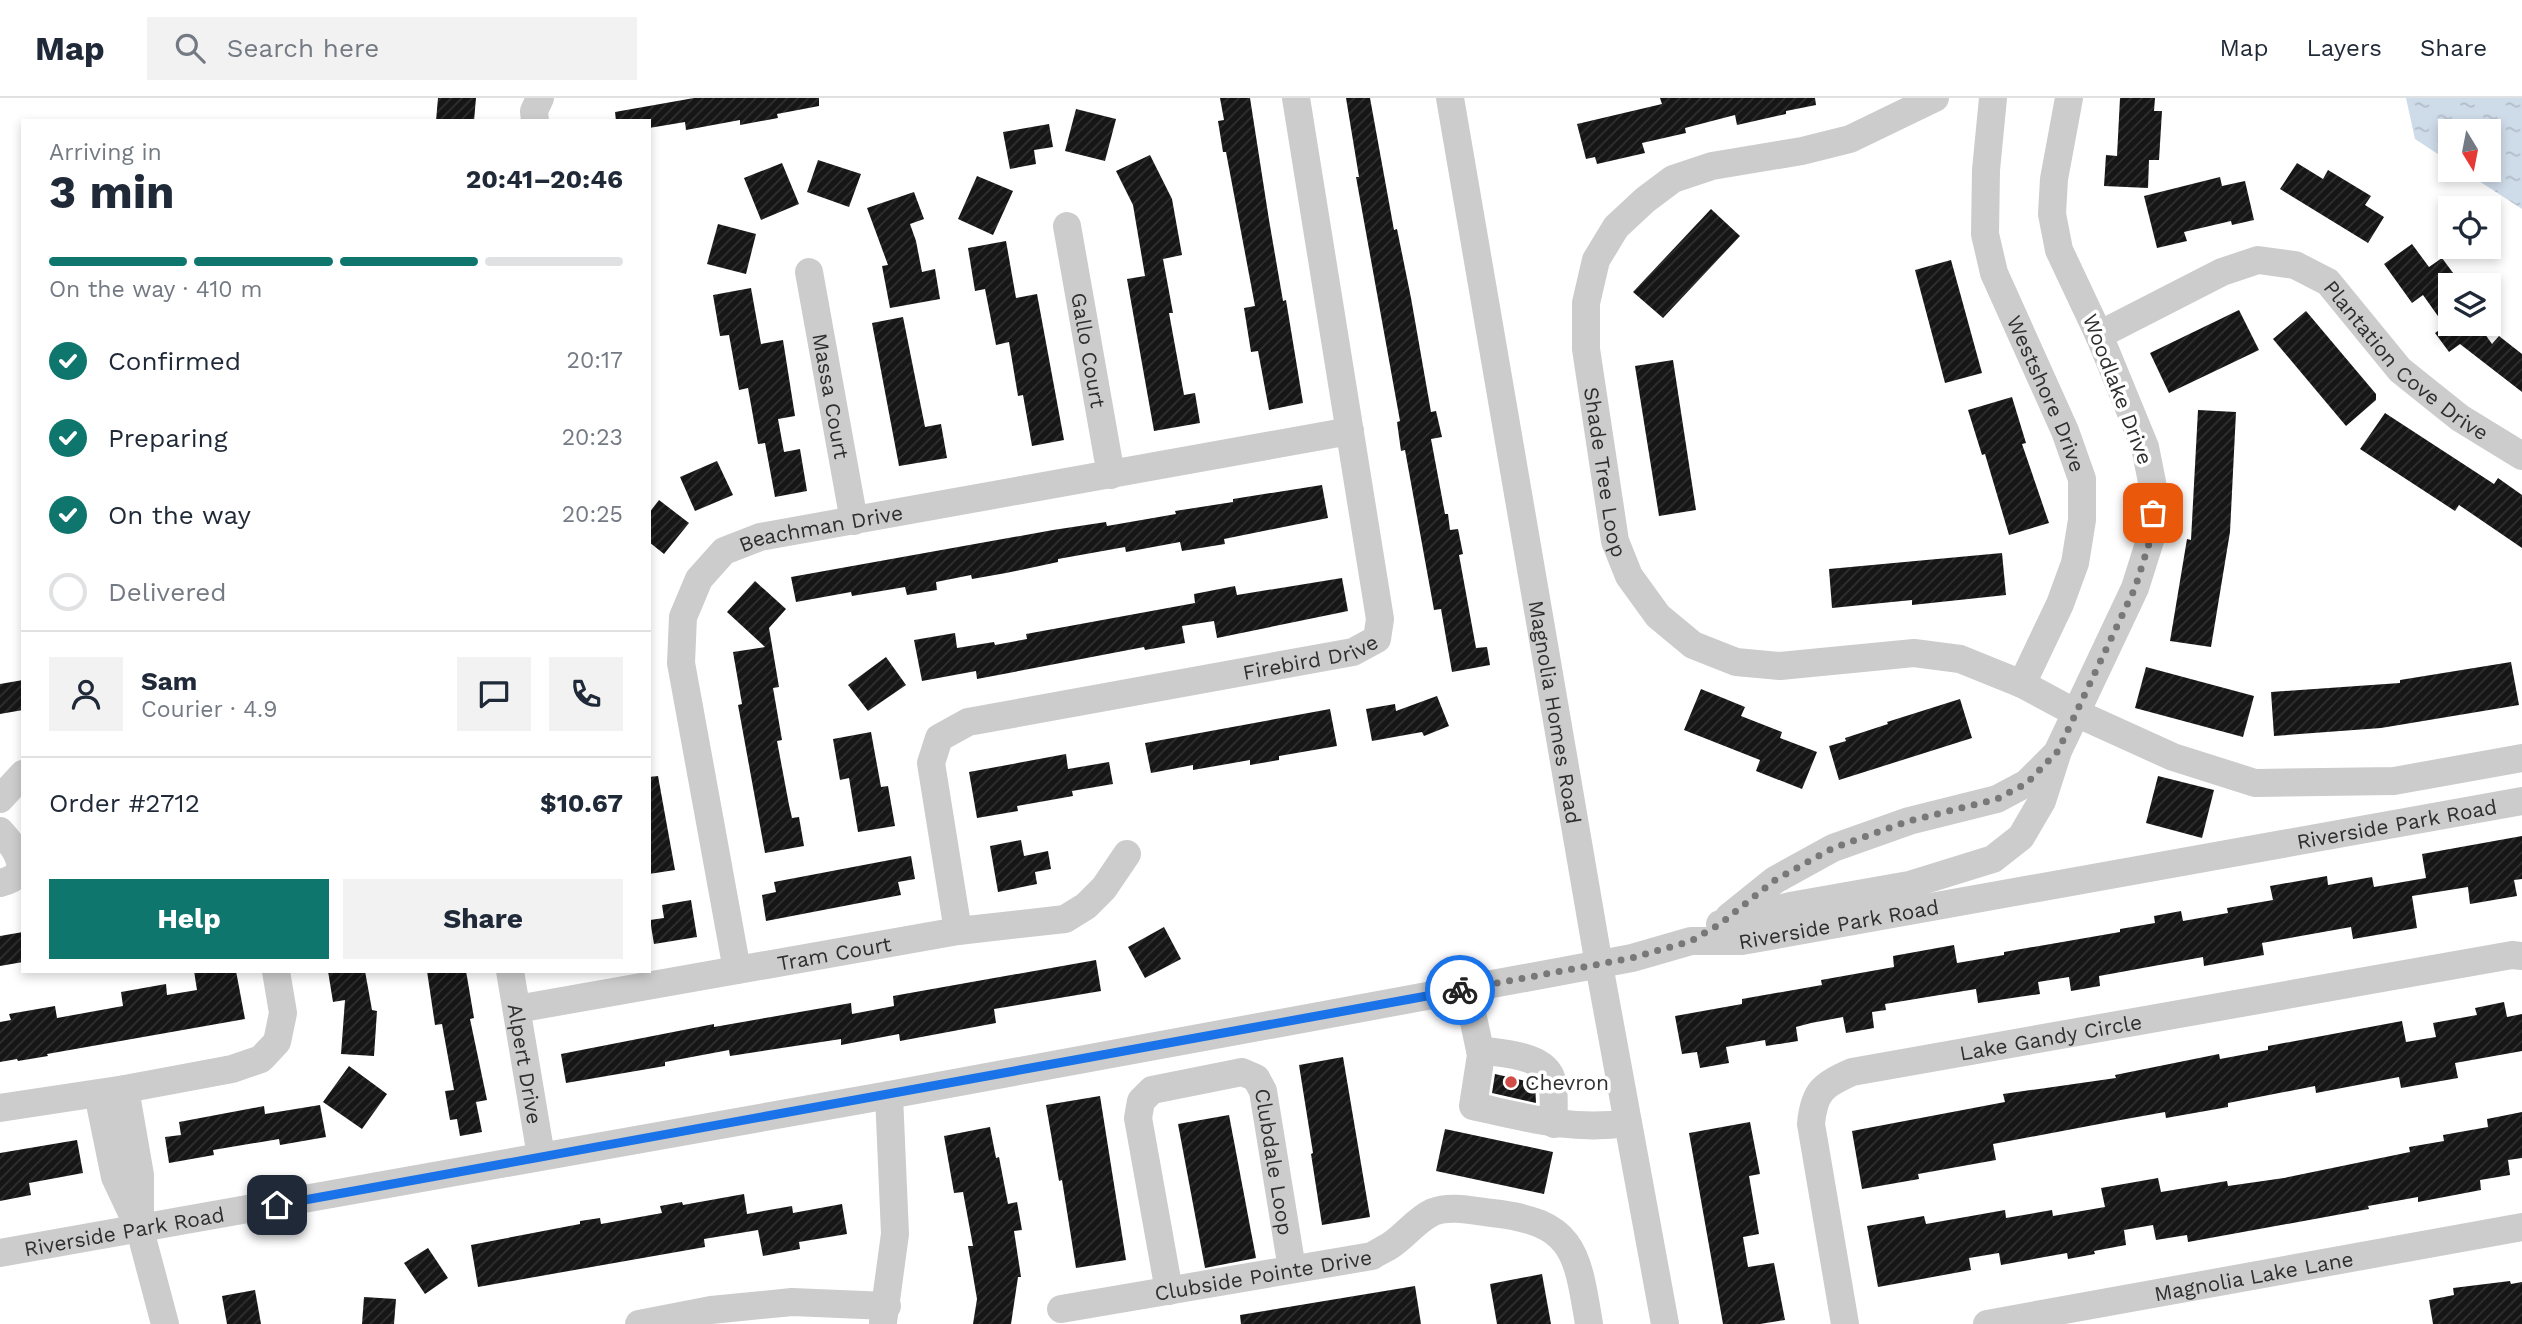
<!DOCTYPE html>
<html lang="en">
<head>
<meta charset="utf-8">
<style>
  body { margin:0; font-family:"Work Sans",sans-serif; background:#f2f2f3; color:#1f2937; height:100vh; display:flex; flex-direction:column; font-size:26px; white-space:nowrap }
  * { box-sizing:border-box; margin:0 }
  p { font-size:23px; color:#747a83 }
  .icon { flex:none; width:38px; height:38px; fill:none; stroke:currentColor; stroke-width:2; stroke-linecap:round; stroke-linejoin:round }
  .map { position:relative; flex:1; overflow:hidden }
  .panel { position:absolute; left:21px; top:21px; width:630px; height:854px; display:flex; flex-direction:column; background:#fff; border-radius:0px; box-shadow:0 4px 10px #0003 }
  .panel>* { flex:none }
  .needle { width:46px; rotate:170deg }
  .tools { position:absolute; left:2438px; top:21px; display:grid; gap:14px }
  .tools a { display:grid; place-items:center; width:63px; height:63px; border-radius:0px; background:#fff; box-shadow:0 4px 10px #0003; font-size:35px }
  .pin { position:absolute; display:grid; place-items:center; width:60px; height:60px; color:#fff; margin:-30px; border-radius:14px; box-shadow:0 4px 10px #0006 }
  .courier { position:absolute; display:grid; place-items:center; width:70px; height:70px; margin:-35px; border:5px solid #1a73e8; border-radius:50%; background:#fff; color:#222; box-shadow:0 2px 9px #0007 }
  .head em { font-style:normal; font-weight:700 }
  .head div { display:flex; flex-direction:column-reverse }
  .head { display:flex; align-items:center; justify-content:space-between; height:119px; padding:0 28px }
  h1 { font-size:46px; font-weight:700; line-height:52px }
  .bar { display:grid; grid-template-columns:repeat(4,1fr); gap:10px 7px; align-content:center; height:84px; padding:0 28px }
  .bar i { height:9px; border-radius:5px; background:#e0e1e3 }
  .bar .on { background:#0f766e }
  .bar p { grid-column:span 4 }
  .line { display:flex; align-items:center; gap:18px; padding:0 28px; border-top:2px solid #e0e1e3 }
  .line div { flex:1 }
  .round { display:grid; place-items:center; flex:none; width:74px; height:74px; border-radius:0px; background:#f2f2f3 }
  ol { padding:0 28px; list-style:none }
  li { display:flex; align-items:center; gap:21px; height:77px }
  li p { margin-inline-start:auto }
  li .icon { padding:7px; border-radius:50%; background:#0f766e; color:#fff; stroke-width:4 }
  li:last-child { color:#747a83 }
  li i { width:38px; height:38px; border:4px solid #e0e1e3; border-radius:50% }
  .cta { display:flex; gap:14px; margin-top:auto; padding:14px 28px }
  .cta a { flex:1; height:80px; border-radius:0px; background:#0f766e; color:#fff; font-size:28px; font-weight:700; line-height:80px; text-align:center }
  .cta a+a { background:#f2f2f3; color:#1f2937 }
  header { display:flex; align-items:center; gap:42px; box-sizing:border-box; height:98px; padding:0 35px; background:#fff; border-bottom:2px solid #e0e1e3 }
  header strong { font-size:33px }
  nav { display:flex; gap:38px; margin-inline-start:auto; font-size:24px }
  .search { width:490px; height:63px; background:#f2f2f3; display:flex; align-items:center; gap:18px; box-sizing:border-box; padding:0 24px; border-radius:0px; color:#747a83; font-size:26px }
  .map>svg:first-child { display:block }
  .water { fill:url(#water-ripples) }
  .building { fill:url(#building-hatch) }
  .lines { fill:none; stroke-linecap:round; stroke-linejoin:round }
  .minor { stroke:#ccc; stroke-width:28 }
  .done { stroke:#787878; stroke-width:7; stroke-dasharray:0 12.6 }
  .route { stroke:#1a73e8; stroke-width:9 }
  .poi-dot { fill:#d04d48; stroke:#fff; stroke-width:2.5 }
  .labels { text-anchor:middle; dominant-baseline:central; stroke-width:7; stroke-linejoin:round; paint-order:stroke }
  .street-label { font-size:21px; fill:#2f2f2f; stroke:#fff }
  .poi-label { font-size:21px; fill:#2f2f2f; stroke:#fff; text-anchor:start }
</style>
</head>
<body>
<header>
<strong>Map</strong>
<div class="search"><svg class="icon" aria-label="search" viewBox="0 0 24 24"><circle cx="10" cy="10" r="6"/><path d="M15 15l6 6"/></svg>Search here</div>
<nav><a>Map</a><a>Layers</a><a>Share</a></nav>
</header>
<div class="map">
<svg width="2522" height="1226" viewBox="0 0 2522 1226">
  <defs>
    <pattern id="water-ripples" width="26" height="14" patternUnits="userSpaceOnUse" patternTransform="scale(1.75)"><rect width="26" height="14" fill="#cedbe8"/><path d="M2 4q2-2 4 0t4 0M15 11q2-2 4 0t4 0" fill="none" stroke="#b1bcc7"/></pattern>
    <pattern id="building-hatch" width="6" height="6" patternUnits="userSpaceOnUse" patternTransform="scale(1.75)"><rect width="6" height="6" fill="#161616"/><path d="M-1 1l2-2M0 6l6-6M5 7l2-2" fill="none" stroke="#303030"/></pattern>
  </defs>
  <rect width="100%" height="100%" fill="#fff"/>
  <!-- water -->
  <polygon class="water" points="2406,0 2522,0 2522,111 2462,72 2488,72 2488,33 2450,33 2450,64 2415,41"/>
  <!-- building -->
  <g class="building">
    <polygon points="438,0 476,0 474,23 436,23"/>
    <polygon points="694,0 819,0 819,8 777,16 778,20 740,27 740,22 686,32 685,24 649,30 649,23 616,23 615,14"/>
    <polygon points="1220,0 1250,0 1269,122 1283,203 1286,202 1303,305 1269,312 1258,253 1251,254 1244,210 1255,208 1226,54 1223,54 1218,23 1224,22"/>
    <polygon points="1346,0 1370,0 1394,132 1397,131 1411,200 1431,314 1436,313 1442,339 1431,341 1445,416 1448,416 1450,432 1458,431 1463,456 1459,457 1476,550 1487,549 1490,567 1452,574 1441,511 1434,512 1405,352 1401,353 1397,324 1400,323 1356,79 1359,79"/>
    <polygon points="1660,0 1815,0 1816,7 1786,13 1786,16 1737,27 1735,17 1685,30 1686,35 1642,45 1645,55 1597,66 1595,59 1586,61 1577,26 1662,6"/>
    <polygon points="2120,0 2155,0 2154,13 2162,13 2159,62 2149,62 2148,90 2104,88 2106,57 2117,58"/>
    <polygon points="1076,11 1116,21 1105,63 1065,53"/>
    <polygon points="1049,26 1053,49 1034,52 1036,66 1010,71 1003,34"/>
    <polygon points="1150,57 1172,101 1182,157 1163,161 1173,215 1169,215 1184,297 1195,295 1200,325 1154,333 1127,181 1145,178 1133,107 1116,73"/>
    <polygon points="818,62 861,76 849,109 807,94"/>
    <polygon points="782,65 799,106 761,122 744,80"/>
    <polygon points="2297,65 2323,81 2328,72 2371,98 2365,107 2384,119 2368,145 2280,91"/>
    <polygon points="977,78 1013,93 993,137 958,121"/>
    <polygon points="2220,79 2222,88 2245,83 2254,122 2232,127 2231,123 2184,134 2187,143 2157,150 2144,98"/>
    <polygon points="914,94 924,121 910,126 916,143 922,174 935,171 940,201 890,210 882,168 888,167 867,110"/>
    <polygon points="1711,111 1740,138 1663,220 1633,194"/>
    <polygon points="718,126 756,136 746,176 707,166"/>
    <polygon points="1006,143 1016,200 1037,196 1064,342 1032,348 1023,297 1018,298 1009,244 996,247 985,191 975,193 968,150"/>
    <polygon points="2412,146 2429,169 2442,160 2462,187 2450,187 2450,226 2478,226 2492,246 2499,238 2522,256 2522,294 2460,246 2449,254 2435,235 2445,228 2423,197 2412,205 2384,166"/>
    <polygon points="1951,162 1982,275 1945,285 1915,172"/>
    <polygon points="751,190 761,246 783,242 795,318 778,321 784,354 800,351 807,393 775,399 765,345 758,346 748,290 739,292 729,237 720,238 713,197"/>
    <polygon points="2239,212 2259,252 2169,295 2150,255"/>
    <polygon points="2306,213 2376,296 2376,302 2346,328 2273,241"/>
    <polygon points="903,219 925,329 941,326 947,360 899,368 872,225"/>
    <polygon points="1673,262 1696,412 1659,418 1635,268"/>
    <polygon points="2012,299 2026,345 2022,346 2049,425 2009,437 1985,356 1982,357 1968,312"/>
    <polygon points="2198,312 2236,314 2230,434 2211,549 2170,543 2187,441 2191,442"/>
    <polygon points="2385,315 2494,386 2498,380 2522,397 2522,450 2459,407 2455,413 2360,351"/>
    <polygon points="717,363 733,397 695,413 680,379"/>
    <polygon points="1322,387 1328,420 1224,441 1225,446 1182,453 1180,444 1126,454 1125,449 1058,461 1058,464 1006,475 972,481 971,477 936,484 937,492 907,497 905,489 852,498 851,494 796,504 791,479 1053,432 1106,424 1107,428 1176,416 1175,413 1233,404 1233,401"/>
    <polygon points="659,402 689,425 664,456 649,444 649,415"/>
    <polygon points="2002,455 2006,497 1912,507 1912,502 1832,510 1829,471"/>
    <polygon points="1342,480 1348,513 1217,540 1214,523 1182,528 1185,545 1145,552 1144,549 977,581 976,573 922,583 914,542 955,535 957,550 994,544 995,547 1027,541 1026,536 1195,505 1194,496 1235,488 1237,497"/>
    <polygon points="755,483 786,511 769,530 779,589 773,590 782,642 777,643 789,707 792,720 799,719 804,748 765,755 738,607 742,606 733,554 765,549 727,514"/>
    <polygon points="886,559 906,587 868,613 848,587"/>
    <polygon points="2511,564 2519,607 2381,630 2274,638 2271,594 2400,585 2400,582"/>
    <polygon points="2146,569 2254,598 2243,639 2135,610"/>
    <polygon points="23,582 23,612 0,616 0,586"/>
    <polygon points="1701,591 1745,609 1741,618 1782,634 1780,640 1817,654 1802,691 1756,673 1760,662 1684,632"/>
    <polygon points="1437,598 1449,628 1424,638 1422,634 1372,643 1366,611 1395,606 1396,613"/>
    <polygon points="1960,601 1972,640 1839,682 1829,648 1846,643 1845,640 1888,626 1887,624"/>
    <polygon points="1330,611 1337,648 1279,658 1279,662 1250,667 1250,662 1193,672 1193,667 1151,675 1145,645"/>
    <polygon points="871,634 881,689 888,688 895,728 858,734 849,680 840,682 833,641"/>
    <polygon points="1066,656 1068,671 1109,664 1113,686 1072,693 1073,698 1017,708 1018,713 977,720 969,674"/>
    <polygon points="658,678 675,772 649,776 649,679"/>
    <polygon points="2158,678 2214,692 2202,740 2146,725"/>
    <polygon points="2522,738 2522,781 2514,782 2517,798 2470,806 2468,789 2412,798 2417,830 2353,841 2351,829 2295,839 2262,845 2264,857 2204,868 2203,859 2099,878 2100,888 2071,893 2069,879 2038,884 2040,896 2012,900 1978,905 1976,891 1885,906 1886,912 1872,914 1874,930 1846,935 1843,919 1811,925 1796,929 1798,943 1766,948 1765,942 1726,949 1729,965 1700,970 1697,954 1682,956 1675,918 1742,906 1742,901 1822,887 1821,882 1894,869 1893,858 1954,847 1957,865 2004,857 2004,854 2120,834 2120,831 2155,825 2154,818 2181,813 2183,823 2228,815 2227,810 2273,802 2270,788 2327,778 2328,787 2372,779 2374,789 2426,780 2422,756"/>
    <polygon points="1021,742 1024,758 1048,753 1051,771 1035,774 1037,786 998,794 990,748"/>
    <polygon points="911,758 915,781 898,784 901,797 766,823 762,797 776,794 774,784"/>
    <polygon points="691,802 697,839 654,846 650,822 664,820 662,807"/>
    <polygon points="1164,829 1181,861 1145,880 1128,849"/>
    <polygon points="23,834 23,864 0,868 0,838"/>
    <polygon points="1096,862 1101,893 994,911 996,925 900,943 899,936 841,947 841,941 730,958 729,952 665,964 665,968 566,985 561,956 714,926 714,929 851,905 852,916 894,908 893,898"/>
    <polygon points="194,873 236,873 245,921 47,956 48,958 18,963 17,961 0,964 0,924 11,922 9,916 55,908 57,920 123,908 121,894 166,886 167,897 197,892"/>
    <polygon points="328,873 365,873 372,912 377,913 374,958 341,956 345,902 333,904"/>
    <polygon points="427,873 466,873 474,920 470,921 487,1002 476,1004 482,1034 460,1038 457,1021 450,1022 445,993 454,992 442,926 435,927"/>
    <polygon points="2504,904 2507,919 2522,916 2522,953 2455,965 2458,980 2401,990 2399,979 2316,995 2315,988 2228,1005 2228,1009 2166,1020 2165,1014 2115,1023 1993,1046 1996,1062 1918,1076 1919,1081 1862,1091 1852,1033 2005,1004 2003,996 2116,980 2115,977 2219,956 2220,961 2268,952 2268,948 2402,923 2406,944 2436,939 2433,925 2477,917 2475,910"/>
    <polygon points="1343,959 1370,1119 1322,1127 1311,1056 1313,1055 1299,967"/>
    <polygon points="349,968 387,996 362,1031 323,1004"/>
    <polygon points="1495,976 1535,985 1536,1005 1492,995"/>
    <polygon points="1100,998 1126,1162 1076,1170 1062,1082 1059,1083 1046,1007"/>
    <polygon points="320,1007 326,1039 280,1047 279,1041 213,1052 214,1057 169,1065 165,1039 181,1037 179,1024 264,1008 265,1016"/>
    <polygon points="2522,1014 2522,1060 2508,1062 2510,1077 2480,1082 2481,1092 2418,1104 2418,1099 2368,1108 2369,1111 2188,1144 2187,1137 2156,1142 2153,1127 2124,1132 2126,1147 2094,1153 2095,1156 2068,1161 2067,1155 2001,1167 1999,1155 1969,1160 1971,1172 1878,1189 1867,1128 1924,1118 1926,1126 2005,1112 2006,1120 2052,1112 2053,1118 2105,1109 2101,1090 2158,1080 2161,1094 2227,1083 2228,1088 2284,1080 2410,1054 2409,1049 2444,1043 2443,1037 2488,1029 2487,1021"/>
    <polygon points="1229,1017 1256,1160 1205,1170 1178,1026"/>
    <polygon points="1750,1024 1760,1076 1749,1078 1759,1136 1743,1139 1748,1169 1774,1165 1785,1222 1760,1226 1723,1226 1689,1035"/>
    <polygon points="990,1029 996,1060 999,1059 1008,1106 1017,1104 1022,1132 1014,1133 1021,1179 1018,1179 1011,1226 973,1226 977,1201 968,1148 973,1148 963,1094 954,1095 944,1038"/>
    <polygon points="1445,1031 1553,1054 1544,1096 1436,1073"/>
    <polygon points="77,1042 83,1075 29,1085 31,1097 0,1103 0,1055"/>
    <polygon points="744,1096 747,1116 792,1108 793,1115 842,1106 847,1136 799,1144 800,1151 763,1158 758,1132 704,1141 705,1149 478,1189 471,1147 580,1126 580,1123 600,1120 601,1126 662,1115 660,1108 682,1104 683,1107"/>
    <polygon points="428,1150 448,1180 425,1196 404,1165"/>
    <polygon points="1542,1176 1551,1226 1497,1226 1490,1186"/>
    <polygon points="2510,1183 2511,1186 2522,1184 2522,1226 2433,1226 2429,1202 2454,1197 2453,1190"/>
    <polygon points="1415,1188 1421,1226 1241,1226 1240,1217"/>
    <polygon points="255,1192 261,1226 227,1226 222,1198"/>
    <polygon points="364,1199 396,1201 394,1226 362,1226"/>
  </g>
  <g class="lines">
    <!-- minor -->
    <g class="minor">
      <path id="s1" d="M1450 0 1599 867 1665 1226"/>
      <path id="s2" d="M1935 0 1850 41 1802 53 1712 68 1673 81 1645 102 1616 129 1596 162 1586 205V251L1615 443 1629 478 1658 518 1693 547 1736 564 1780 568 1914 555 1960 561 2022 586 2076 615 2173 659 2255 685 2394 683 2522 660"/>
      <path id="s3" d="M1993 0 1986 72 1985 136 1994 175 2065 333 2082 381V422L2075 465 2060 506 2022 586"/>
      <polyline points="535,23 534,13 540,0"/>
      <path id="s4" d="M1067 128 1111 377"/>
      <path id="s5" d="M809 174 854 423"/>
      <path id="s6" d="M2099 237 2222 174 2258 162 2295 167 2328 184 2400 272 2460 320 2522 358"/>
      <polyline points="0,701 23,676"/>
      <path d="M0 733C16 750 36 777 0 785"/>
      <polyline points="1729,819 1775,782 1833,750 1909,723 1997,701 2027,685 2054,658"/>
      <polyline points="1720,826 1790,808 1909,787 1993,761 2021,739 2042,703 2058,653 2135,490 2152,436 2154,394 2145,349 2099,237 2059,152 2052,116 2054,81 2069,0"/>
      <path id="s7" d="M958 833 931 665 939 640 968 624 1353 554 1377 541 1380 521 1296 0"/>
      <path id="s8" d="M737 872 681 565 683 519 699 481 724 453 760 439 1350 333"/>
      <path id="s9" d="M510 873 541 1058"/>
      <path d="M1467 891 1481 957 1473 1008C1528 1020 1571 1033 1628 1025"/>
      <path id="s10" d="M517 911 958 833 1065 821 1086 808 1104 790 1127 756"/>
      <path d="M1480 952C1502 956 1545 956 1552 982 1555 995 1553 1012 1554 1026"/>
      <polyline points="125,991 140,1077 140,1123"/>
      <polyline points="98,996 115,1079 140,1132 165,1226"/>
      <polyline points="0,1010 125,991 232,971 261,961 277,944 283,915 276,873"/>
      <path id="s11" d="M0 1155 889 997 1563 873 1632 860 1691 843H1742L2522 703"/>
      <path id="s12" d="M1169 1193 1138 1020 1141 1003 1152 992 1242 974 1256 980 1263 993 1292 1171"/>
      <path id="s13" d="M1061 1211 1372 1158C1378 1154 1385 1151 1391 1147 1406 1137 1416 1122 1433 1114 1451 1107 1474 1113 1492 1115 1574 1124 1577 1153 1589 1226"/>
      <polyline points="883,1224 895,1136 889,997"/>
      <polyline points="639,1226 711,1212 792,1204 887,1208"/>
      <path id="s14" d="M1845 1226 1811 1026C1814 993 1823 987 1852 974L2512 857 2522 858"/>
      <path id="s15" d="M1987 1226 2522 1129"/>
    </g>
  </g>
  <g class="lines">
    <!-- done -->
    <polyline class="done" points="1460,892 1632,860 1691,843 1720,826 1775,782 1833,750 1909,723 1997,701 2027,685 2058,653 2135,490 2152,436 2153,415"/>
    <!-- route -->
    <polyline class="route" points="277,1107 1460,892"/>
  </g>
  <!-- markers -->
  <circle class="poi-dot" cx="1511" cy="984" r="7"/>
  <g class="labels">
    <!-- street labels -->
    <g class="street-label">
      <text stroke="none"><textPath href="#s4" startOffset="126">Gallo Court</textPath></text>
      <text stroke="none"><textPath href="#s6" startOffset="362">Plantation Cove Drive</textPath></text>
      <text transform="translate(2118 291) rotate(69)">Woodlake Drive</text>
      <text stroke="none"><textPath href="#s3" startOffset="308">Westshore Drive</textPath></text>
      <text stroke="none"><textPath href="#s5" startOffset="126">Massa Court</textPath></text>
      <text stroke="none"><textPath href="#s2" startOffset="604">Shade Tree Loop</textPath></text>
      <text stroke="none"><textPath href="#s8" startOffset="537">Beachman Drive</textPath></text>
      <text stroke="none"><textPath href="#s7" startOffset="578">Firebird Drive</textPath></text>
      <text stroke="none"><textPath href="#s1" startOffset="623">Magnolia Homes Road</textPath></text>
      <text stroke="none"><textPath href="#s11" startOffset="2436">Riverside Park Road</textPath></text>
      <text stroke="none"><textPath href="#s11" startOffset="1869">Riverside Park Road</textPath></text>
      <text stroke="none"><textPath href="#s10" startOffset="322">Tram Court</textPath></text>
      <text stroke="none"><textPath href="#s14" startOffset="476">Lake Gandy Circle</textPath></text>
      <text stroke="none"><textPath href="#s9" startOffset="94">Alpert Drive</textPath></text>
      <text stroke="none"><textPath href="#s12" startOffset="402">Clubdale Loop</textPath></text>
      <text stroke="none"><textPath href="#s11" startOffset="126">Riverside Park Road</textPath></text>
      <text stroke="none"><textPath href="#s13" startOffset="205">Clubside Pointe Drive</textPath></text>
      <text stroke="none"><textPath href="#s15" startOffset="271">Magnolia Lake Lane</textPath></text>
    </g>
    <!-- poi labels -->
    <g class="poi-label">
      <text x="1525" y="984">Chevron</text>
    </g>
  </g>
</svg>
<div class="tools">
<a><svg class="needle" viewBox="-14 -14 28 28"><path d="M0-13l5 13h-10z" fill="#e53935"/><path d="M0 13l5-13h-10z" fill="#747a83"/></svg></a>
<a><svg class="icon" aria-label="locate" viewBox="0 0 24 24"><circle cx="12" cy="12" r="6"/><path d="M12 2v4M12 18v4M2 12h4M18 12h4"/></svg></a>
<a><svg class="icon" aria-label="layers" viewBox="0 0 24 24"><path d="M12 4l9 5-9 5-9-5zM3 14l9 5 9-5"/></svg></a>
</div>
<div class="pin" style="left:2153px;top:415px;background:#ea580c"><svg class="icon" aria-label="bag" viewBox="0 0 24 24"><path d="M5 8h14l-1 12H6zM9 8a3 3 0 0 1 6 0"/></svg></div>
<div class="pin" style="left:277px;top:1107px;background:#1f2937"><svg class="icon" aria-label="home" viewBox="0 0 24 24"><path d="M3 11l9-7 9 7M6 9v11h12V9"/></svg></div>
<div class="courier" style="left:1460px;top:892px"><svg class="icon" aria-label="bike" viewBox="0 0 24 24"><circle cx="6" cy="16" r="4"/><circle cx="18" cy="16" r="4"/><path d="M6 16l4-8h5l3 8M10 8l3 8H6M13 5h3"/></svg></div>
<section class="panel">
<div class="head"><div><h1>3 min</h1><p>Arriving in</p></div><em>20:41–20:46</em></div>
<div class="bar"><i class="on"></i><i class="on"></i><i class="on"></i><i></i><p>On the way · 410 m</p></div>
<ol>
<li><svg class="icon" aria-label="check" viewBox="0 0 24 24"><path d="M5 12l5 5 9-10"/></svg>Confirmed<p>20:17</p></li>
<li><svg class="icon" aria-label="check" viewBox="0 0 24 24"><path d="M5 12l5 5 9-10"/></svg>Preparing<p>20:23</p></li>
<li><svg class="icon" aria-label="check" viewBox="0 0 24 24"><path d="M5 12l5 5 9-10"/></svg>On the way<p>20:25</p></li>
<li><i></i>Delivered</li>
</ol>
<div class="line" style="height:126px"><a class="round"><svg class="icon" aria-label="person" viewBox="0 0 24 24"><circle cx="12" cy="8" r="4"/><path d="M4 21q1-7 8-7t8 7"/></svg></a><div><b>Sam</b><p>Courier · 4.9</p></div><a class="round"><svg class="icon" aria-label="chat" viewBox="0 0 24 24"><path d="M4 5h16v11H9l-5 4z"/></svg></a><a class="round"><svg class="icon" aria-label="phone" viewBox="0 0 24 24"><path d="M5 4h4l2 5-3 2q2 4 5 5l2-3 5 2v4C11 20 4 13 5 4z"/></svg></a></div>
<div class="line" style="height:91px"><div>Order #2712</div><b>$10.67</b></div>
<div class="cta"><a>Help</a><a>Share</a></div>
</section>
</div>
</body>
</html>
